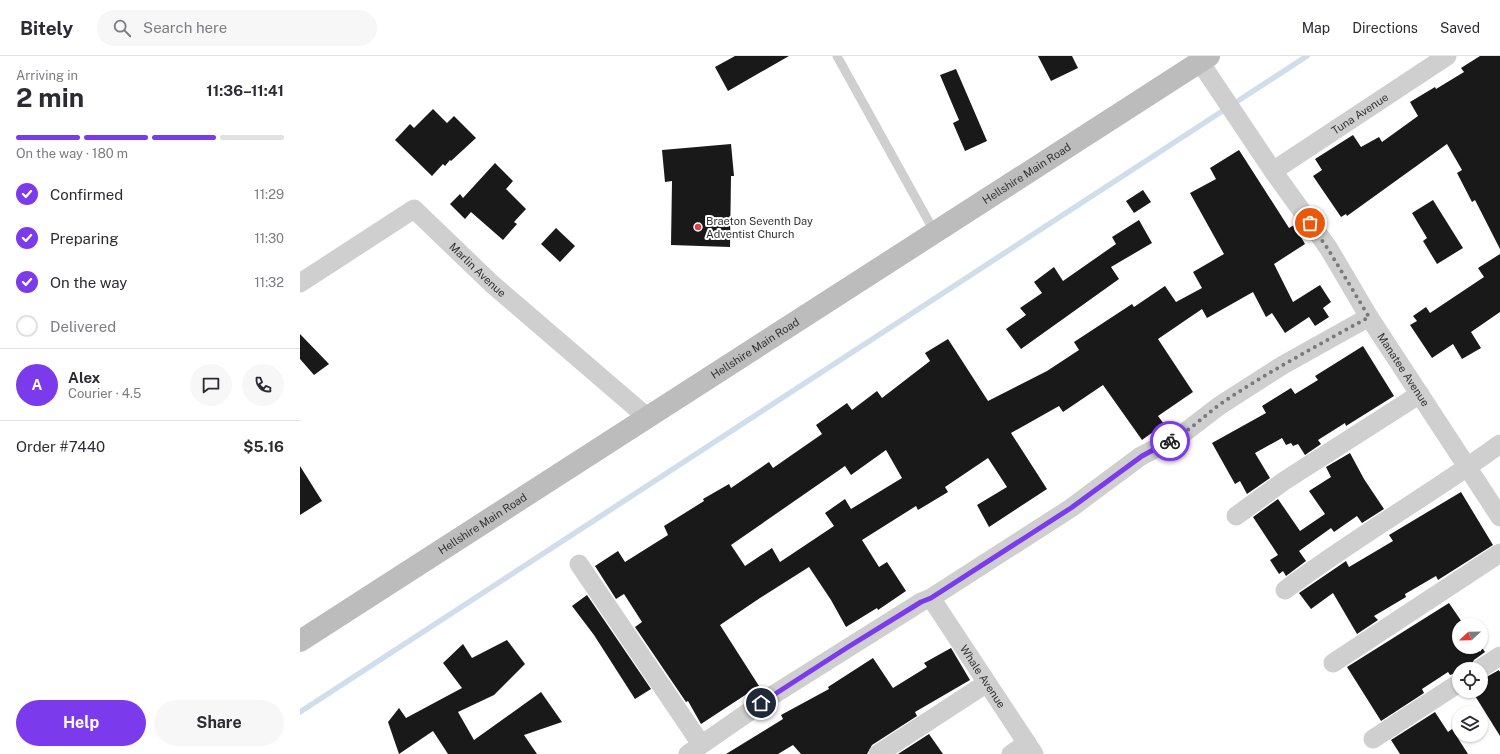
<!DOCTYPE html>
<html lang="en">
<head>
<meta charset="utf-8">
<style>
  body { margin:0; font-family:"Public Sans",sans-serif; background:#f7f7f7; color:#2b2b33; height:100vh; display:flex; flex-direction:column; font-size:15px; white-space:nowrap }
  * { box-sizing:border-box; margin:0 }
  p { font-size:13px; color:#7c7c81 }
  .icon { flex:none; width:22px; height:22px; fill:none; stroke:currentColor; stroke-width:2; stroke-linecap:round; stroke-linejoin:round }
  .map { position:relative; flex:1; overflow:hidden }
  .side { display:flex; flex-direction:column; background:#fff; width:300px }
  .side>* { flex:none }
  .needle { width:26px; rotate:248deg }
  .controls { position:absolute; left:1152px; top:562px; display:grid; gap:8px }
  .controls a { display:grid; place-items:center; width:36px; height:36px; border-radius:50%; background:#fff; box-shadow:0 1px 3px #0004; font-size:20px }
  .pin { position:absolute; display:grid; place-items:center; width:34px; height:34px; color:#fff; margin:-17px; border:2px solid #fff; border-radius:50%; box-shadow:0 1px 4px #0007 }
  .courier { position:absolute; display:grid; place-items:center; width:40px; height:40px; margin:-20px; border:3px solid #7c3aed; border-radius:50%; background:#fff; color:#222; box-shadow:0 1px 5px #0007 }
  .summary em { font-style:normal; font-weight:700 }
  .summary div { display:flex; flex-direction:column-reverse }
  .summary { display:flex; align-items:center; justify-content:space-between; height:68px; padding:0 16px }
  h1 { font-size:26px; font-weight:700; line-height:30px }
  .bar { display:grid; grid-template-columns:repeat(4,1fr); gap:6px 4px; align-content:center; height:48px; padding:0 16px }
  .bar i { height:5px; border-radius:3px; background:#e1e1e2 }
  .bar .current { background:#7c3aed }
  .bar p { grid-column:span 4 }
  .line { display:flex; align-items:center; gap:10px; padding:0 16px; border-top:1px solid #e1e1e2 }
  .line div { flex:1 }
  .round { display:grid; place-items:center; flex:none; width:42px; height:42px; border-radius:21px; background:#f7f7f7 }
  ol { padding:0 16px; list-style:none }
  li { display:flex; align-items:center; gap:12px; height:44px }
  li p { margin-inline-start:auto }
  li .icon { padding:4px; border-radius:50%; background:#7c3aed; color:#fff; stroke-width:4 }
  li:last-child { color:#7c7c81 }
  li i { width:22px; height:22px; border:2px solid #e1e1e2; border-radius:50% }
  .button { display:flex; gap:8px; margin-top:auto; padding:8px 16px }
  .button a { flex:1; height:46px; border-radius:24px; background:#7c3aed; color:#fff; font-size:16px; font-weight:700; line-height:46px; text-align:center }
  .button a+a { background:#f7f7f7; color:#2b2b33 }
  header { display:flex; align-items:center; gap:24px; box-sizing:border-box; height:56px; padding:0 20px; background:#fff; border-bottom:1px solid #e1e1e2 }
  header strong { font-size:19px }
  nav { display:flex; gap:22px; margin-inline-start:auto; font-size:14px }
  .search { width:280px; height:36px; background:#f7f7f7; display:flex; align-items:center; gap:10px; box-sizing:border-box; padding:0 14px; border-radius:22px; color:#7c7c81; font-size:15px }
  main { display:flex; flex:1; min-height:0 }
  .map>svg:first-child { display:block }
  .lines { fill:none; stroke-linecap:round; stroke-linejoin:round }
  .stream { stroke:#d0deeb; stroke-width:5.5 }
  .building { fill:#191919; fill-rule:evenodd }
  .service { stroke:#cfcfcf; stroke-width:9 }
  .minor { stroke:#cfcfcf; stroke-width:19 }
  .secondary { stroke:#bcbcbc; stroke-width:22 }
  .done { stroke:#7a7a7a; stroke-width:4; stroke-dasharray:0 7.2 }
  .route { stroke:#7c3aed; stroke-width:5 }
  .poi-dot { fill:#d94344; stroke:#fff; stroke-width:1.5 }
  .labels { text-anchor:middle; dominant-baseline:central; stroke-width:4; stroke-linejoin:round; paint-order:stroke }
  .street-label { font-size:11px; fill:#323232; stroke:#fff }
  .poi-label { font-size:11px; fill:#323232; stroke:#fff; text-anchor:start }
</style>
</head>
<body>
<header>
<strong>Bitely</strong>
<div class="search"><svg class="icon" aria-label="search" viewBox="0 0 24 24"><circle cx="10" cy="10" r="6"/><path d="M15 15l6 6"/></svg>Search here</div>
<nav><a>Map</a><a>Directions</a><a>Saved</a></nav>
</header>
<main>
<section class="side">
<div class="summary"><div><h1>2 min</h1><p>Arriving in</p></div><em>11:36–11:41</em></div>
<div class="bar"><i class="current"></i><i class="current"></i><i class="current"></i><i></i><p>On the way · 180 m</p></div>
<ol>
<li><svg class="icon" aria-label="check" viewBox="0 0 24 24"><path d="M5 12l5 5 9-10"/></svg>Confirmed<p>11:29</p></li>
<li><svg class="icon" aria-label="check" viewBox="0 0 24 24"><path d="M5 12l5 5 9-10"/></svg>Preparing<p>11:30</p></li>
<li><svg class="icon" aria-label="check" viewBox="0 0 24 24"><path d="M5 12l5 5 9-10"/></svg>On the way<p>11:32</p></li>
<li><i></i>Delivered</li>
</ol>
<div class="line" style="height:72px"><b class="round" style="background:#7c3aed;color:#fff">A</b><div><b>Alex</b><p>Courier · 4.5</p></div><a class="round"><svg class="icon" aria-label="chat" viewBox="0 0 24 24"><path d="M4 5h16v11H9l-5 4z"/></svg></a><a class="round"><svg class="icon" aria-label="phone" viewBox="0 0 24 24"><path d="M5 4h4l2 5-3 2q2 4 5 5l2-3 5 2v4C11 20 4 13 5 4z"/></svg></a></div>
<div class="line" style="height:52px"><div>Order #7440</div><b>$5.16</b></div>
<div class="button"><a>Help</a><a>Share</a></div>
</section>
<div class="map">
<svg width="1200" height="698" viewBox="0 0 1200 698">
  <rect width="100%" height="100%" fill="#fff"/>
  <g class="lines">
    <!-- stream -->
    <polyline class="stream" points="0,656 1007,0"/>
  </g>
  <!-- building -->
  <g class="building">
    <polygon points="435,0 489,0 428,35 415,11"/>
    <polygon points="738,0 772,0 778,12 751,25"/>
    <polygon points="1180,0 1200,0 1200,193 1175,144 1172,146 1157,117 1162,114 1147,88 1047,160 1046,158 1041,161 1013,120 1022,114 1015,103 1053,79 1061,91 1079,81 1082,86 1118,60 1110,46 1135,31 1136,33 1164,16 1161,12"/>
    <polygon points="656,13 687,85 665,95 653,67 659,64 640,19"/>
    <polygon points="133,53 147,67 154,60 176,82 151,105 150,104 145,110 143,108 132,120 95,84 110,68 114,72"/>
    <polygon points="431,88 434,120 431,120 430,191 371,189 372,125 365,126 362,94"/>
    <path d="M939 94 989 172 994 169 1005 188 974 208 993 246 1020 229 1031 246 1023 252 1029 261 1015 270 1009 261 985 277 972 257 966 261 953 236 907 262 902 253 858 283 893 336 858 360 864 368 842 384 803 329 763 356 759 350 711 377 747 433 689 471 677 449 707 431 688 402 645 431 648 436 618 454 616 450 562 484 579 511 587 506 606 535 578 554 577 552 546 571 531 544 509 511 460 542 420 569 459 630 401 668 388 645 386 646 335 571 342 566 324 538 316 543 295 510 318 495 325 506 368 479 364 470 404 445 403 443 429 428 431 432 469 406 473 412 522 378 516 369 547 347 552 354 577 335 582 342 630 305 625 297 648 283 688 345 747 315 779 294 774 286 832 248 834 251 865 230 876 246 902 232 893 216 924 198 890 137 916 123 910 112ZM586 394 602 422 551 453 545 443 525 457 534 470 480 506 472 492 445 510 431 489 545 410 551 419Z"/>
    <polygon points="195,107 213,125 206,133 226,153 214,166 217,168 203,184 171,156 165,163 150,148 160,138 163,142"/>
    <polygon points="843,134 851,146 834,157 826,145"/>
    <polygon points="1133,144 1163,192 1137,208 1123,185 1127,182 1112,157"/>
    <polygon points="839,164 852,187 811,211 819,223 721,293 706,273 726,259 720,252 742,237 734,226 754,211 763,225 816,188 812,181"/>
    <polygon points="256,172 275,190 260,206 241,188"/>
    <polygon points="1200,198 1200,256 1171,276 1181,292 1162,303 1153,288 1132,302 1110,269 1117,265 1113,260 1126,251 1130,257 1184,221 1178,212"/>
    <polygon points="0,278 29,308 14,319 0,303"/>
    <polygon points="1063,290 1094,340 1046,370 1045,367 1018,384 1021,388 1005,399 998,388 993,390 991,387 986,389 982,382 955,397 970,422 947,438 940,425 935,428 912,387 966,357 962,350 991,332 995,338 1018,324 1015,320"/>
    <polygon points="1050,397 1064,423 1084,453 1062,467 1057,460 1034,476 1031,472 999,495 1006,505 986,520 983,515 979,518 970,504 978,499 953,461 978,443 1000,475 1025,458 1009,435 1031,421 1026,411"/>
    <polygon points="0,410 22,445 0,459"/>
    <polygon points="1161,436 1193,489 1138,524 1136,520 1105,538 1106,541 1074,560 1078,564 1057,578 1033,537 1011,553 999,537 1046,505 1049,511 1093,485 1089,479"/>
    <polygon points="287,539 351,633 335,643 294,579 272,550"/>
    <polygon points="1149,547 1164,569 1159,569 1159,591 1178,591 1181,596 1181,590 1185,596 1174,604 1169,613 1159,613 1159,616 1150,619 1148,616 1122,633 1124,637 1081,665 1047,611"/>
    <polygon points="207,584 225,608 194,639 158,656 174,684 241,636 262,666 224,679 237,698 148,698 133,675 99,698 88,666 99,652 106,662 162,632 143,607 163,588 172,602"/>
    <polygon points="651,592 670,624 615,656 617,660 572,689 567,698 501,698 493,689 478,698 426,698 483,663 481,659 529,633 528,631 573,602 593,632 627,611 624,607"/>
    <polygon points="1199,614 1200,616 1200,680 1172,635 1181,635 1181,624"/>
    <polygon points="1135,656 1148,676 1152,673 1168,698 1100,698 1091,684"/>
    <polygon points="629,678 643,698 598,698"/>
  </g>
  <g class="lines">
    <!-- service -->
    <polyline class="service" points="537,0 634,175"/>
    <!-- minor -->
    <g class="minor">
      <path id="s1" d="M900 6 973 115 1029 193 1069 261 1200 461"/>
      <path id="s2" d="M973 115 1147 0"/>
      <path id="s3" d="M0 227 114 153 192 228 348 362"/>
      <polyline points="936,460 984,425 1120,338"/>
      <polyline points="279,508 401,688"/>
      <path d="M985 534C1054 482 1130 439 1200 388"/>
      <path id="s4" d="M631 542 734 698"/>
      <polyline points="1033,607 1200,497"/>
      <polyline points="1180,613 1200,600"/>
      <polyline points="1073,683 1159,627"/>
      <polyline points="388,698 473,639 621,546 631,542 771,452 841,400 880,380 919,350 983,309 1069,261"/>
      <polyline points="578,698 687,627"/>
      <polyline points="711,698 727,687"/>
    </g>
    <!-- secondary -->
    <path class="secondary" id="s5" d="M0 585 909 0"/>
  </g>
  <g class="lines">
    <!-- done -->
    <path class="done" d="M870 385C888 376 903 361 919 349 967 316 1019 289 1069 261L1028 193 1010 167"/>
    <!-- route -->
    <polyline class="route" points="461,647 548,591 621,546 631,542 771,452 842,400 870,385"/>
  </g>
  <!-- markers -->
  <circle class="poi-dot" cx="398" cy="171" r="4"/>
  <g class="labels">
    <!-- street labels -->
    <g class="street-label">
      <text stroke="none"><textPath href="#s2" startOffset="104">Tuna Avenue</textPath></text>
      <text stroke="none"><textPath href="#s5" startOffset="864">Hellshire Main Road</textPath></text>
      <text stroke="none"><textPath href="#s3" startOffset="224">Marlin Avenue</textPath></text>
      <text stroke="none"><textPath href="#s5" startOffset="541">Hellshire Main Road</textPath></text>
      <text stroke="none"><textPath href="#s1" startOffset="369">Manatee Avenue</textPath></text>
      <text stroke="none"><textPath href="#s5" startOffset="217">Hellshire Main Road</textPath></text>
      <text stroke="none"><textPath href="#s4" startOffset="94">Whale Avenue</textPath></text>
    </g>
    <!-- poi labels -->
    <g class="poi-label">
      <text x="406" y="165">Braeton Seventh Day<tspan x="406" dy="13">Adventist Church</tspan></text>
    </g>
  </g>
</svg>
<div class="controls">
<a><svg class="needle" viewBox="-14 -14 28 28"><path d="M0-13l5 13h-10z" fill="#e53935"/><path d="M0 13l5-13h-10z" fill="#7c7c81"/></svg></a>
<a><svg class="icon" aria-label="locate" viewBox="0 0 24 24"><circle cx="12" cy="12" r="6"/><path d="M12 2v4M12 18v4M2 12h4M18 12h4"/></svg></a>
<a><svg class="icon" aria-label="layers" viewBox="0 0 24 24"><path d="M12 4l9 5-9 5-9-5zM3 14l9 5 9-5"/></svg></a>
</div>
<div class="pin" style="left:1010px;top:167px;background:#ea580c"><svg class="icon" aria-label="bag" viewBox="0 0 24 24"><path d="M5 8h14l-1 12H6zM9 8a3 3 0 0 1 6 0"/></svg></div>
<div class="pin" style="left:461px;top:647px;background:#1f2937"><svg class="icon" aria-label="home" viewBox="0 0 24 24"><path d="M3 11l9-7 9 7M6 9v11h12V9"/></svg></div>
<div class="courier" style="left:870px;top:385px"><svg class="icon" aria-label="bike" viewBox="0 0 24 24"><circle cx="6" cy="16" r="4"/><circle cx="18" cy="16" r="4"/><path d="M6 16l4-8h5l3 8M10 8l3 8H6M13 5h3"/></svg></div>
</div>
</main>
</body>
</html>
